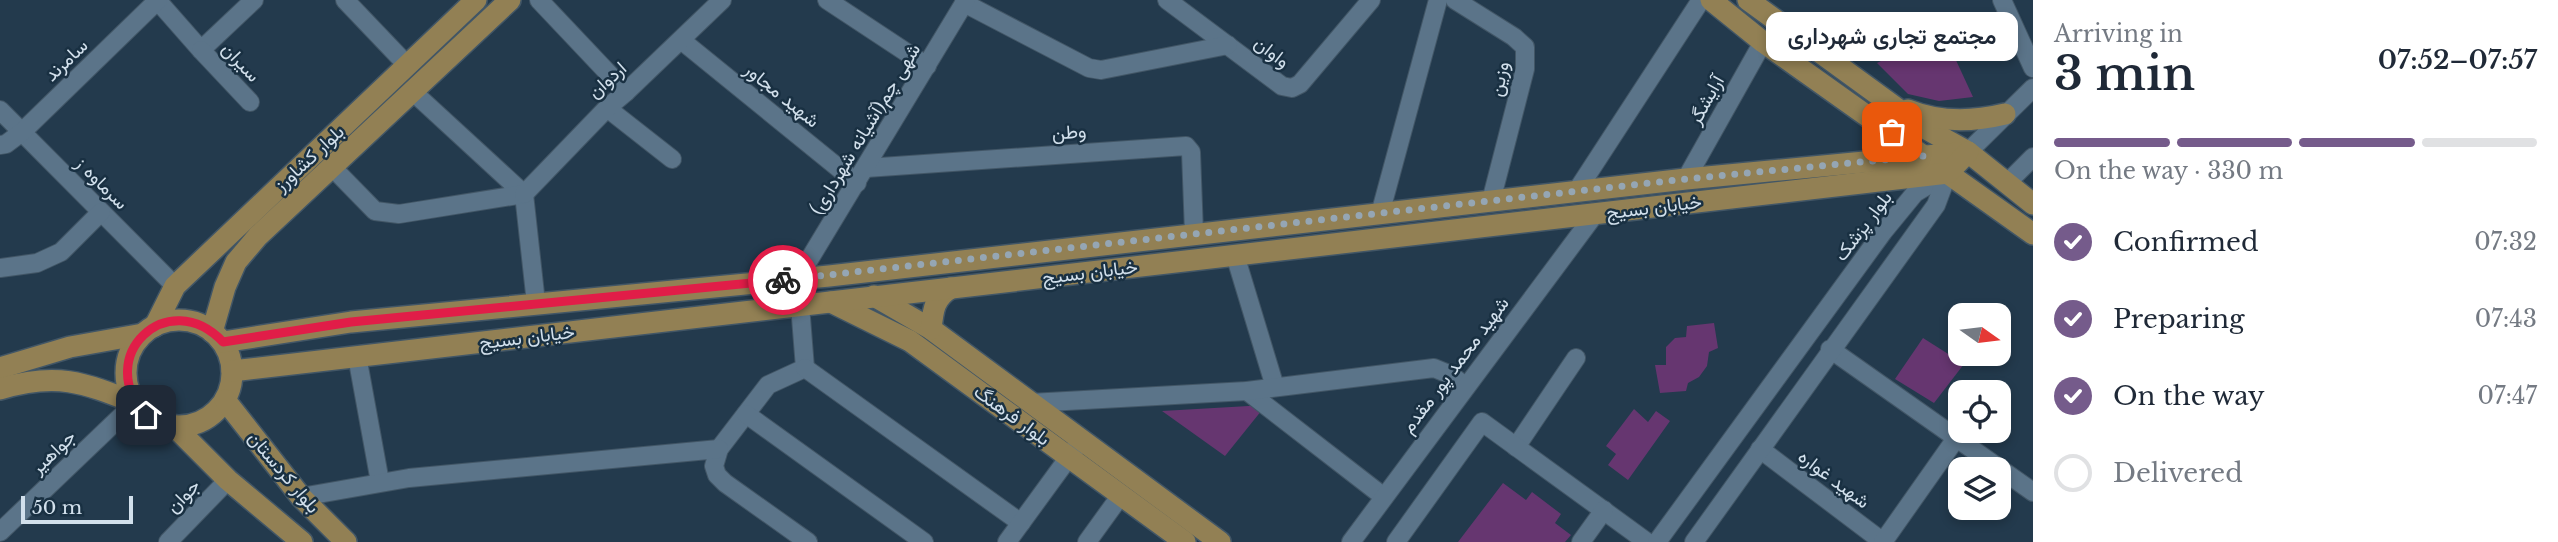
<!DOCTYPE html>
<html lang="en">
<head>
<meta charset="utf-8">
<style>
  body { margin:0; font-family:"Libre Baskerville",Vazirmatn,serif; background:#f2f2f3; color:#1f2937; height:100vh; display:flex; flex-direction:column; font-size:26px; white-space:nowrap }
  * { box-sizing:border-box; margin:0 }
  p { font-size:23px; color:#747a83 }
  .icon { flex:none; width:38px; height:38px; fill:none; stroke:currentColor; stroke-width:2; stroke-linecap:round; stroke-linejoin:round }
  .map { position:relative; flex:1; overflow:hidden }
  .drawer { display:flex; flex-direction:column; background:#fff; width:525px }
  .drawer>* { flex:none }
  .needle { width:46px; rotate:104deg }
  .fabs { position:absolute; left:1948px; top:303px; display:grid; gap:14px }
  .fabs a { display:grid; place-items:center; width:63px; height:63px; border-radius:14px; background:#fff; box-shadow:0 4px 10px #0003; font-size:35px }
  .scale { position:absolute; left:21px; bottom:18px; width:112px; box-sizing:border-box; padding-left:7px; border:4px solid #d2e0ec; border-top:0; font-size:19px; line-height:24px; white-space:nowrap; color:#d2e0ec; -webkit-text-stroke:5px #193042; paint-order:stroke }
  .pin { position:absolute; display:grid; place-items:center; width:60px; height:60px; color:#fff; margin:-30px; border-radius:14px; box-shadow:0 4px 10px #0006 }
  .courier { position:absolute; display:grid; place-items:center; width:70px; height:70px; margin:-35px; border:5px solid #e11d48; border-radius:50%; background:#fff; color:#222; box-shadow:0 2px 9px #0007 }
  .bubble { position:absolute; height:49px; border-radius:14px; background:#fff; box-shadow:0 4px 10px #0003; font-size:23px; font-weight:600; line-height:49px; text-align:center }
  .overview em { font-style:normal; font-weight:600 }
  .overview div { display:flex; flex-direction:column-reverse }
  .overview { display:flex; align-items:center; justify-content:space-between; height:119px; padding:0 21px }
  h1 { font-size:46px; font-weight:600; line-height:52px }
  .bar { display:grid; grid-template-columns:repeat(4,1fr); gap:10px 7px; align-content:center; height:84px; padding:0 21px }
  .bar i { height:9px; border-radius:5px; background:#e0e1e3 }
  .bar .selected { background:#755b8b }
  .bar p { grid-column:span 4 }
  ol { padding:0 21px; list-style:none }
  li { display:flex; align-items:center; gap:21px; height:77px }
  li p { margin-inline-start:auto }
  li .icon { padding:7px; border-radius:50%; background:#755b8b; color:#fff; stroke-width:4 }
  li:last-child { color:#747a83 }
  li i { width:38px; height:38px; border:4px solid #e0e1e3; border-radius:50% }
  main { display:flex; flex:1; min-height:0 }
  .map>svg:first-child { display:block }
  .building { fill:#663670 }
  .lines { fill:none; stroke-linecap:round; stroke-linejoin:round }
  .minor-casing { stroke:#425666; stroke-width:20 }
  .major-casing { stroke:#425666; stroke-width:24 }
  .minor { stroke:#5b7489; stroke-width:18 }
  .major { stroke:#928054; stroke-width:21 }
  .done { stroke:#95a6b4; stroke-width:7; stroke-dasharray:0 12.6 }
  .route { stroke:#e11d48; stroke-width:9 }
  .labels { text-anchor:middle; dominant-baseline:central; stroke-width:5; stroke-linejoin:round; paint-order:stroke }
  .street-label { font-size:19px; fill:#d2e0ec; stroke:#193042 }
</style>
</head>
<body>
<main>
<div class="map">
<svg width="2033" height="542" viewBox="0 0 2033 542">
  <rect width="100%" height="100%" fill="#233a4d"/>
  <!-- building -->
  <g class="building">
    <polygon points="1942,30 1973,97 1939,101 1908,94 1877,63"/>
    <polygon points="1714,323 1718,348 1709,352 1707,366 1699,377 1688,383 1686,391 1660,393 1655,365 1666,365 1666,347 1675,338 1686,337 1687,326"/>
    <polygon points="1923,338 1964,364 1934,403 1895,379"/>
    <polygon points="1266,405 1225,456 1162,411"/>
    <polygon points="1634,409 1648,422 1656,411 1670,421 1628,480 1608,465 1616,454 1606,446"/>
    <polygon points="1503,483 1526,500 1532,492 1561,514 1555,523 1571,535 1565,542 1458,542"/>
  </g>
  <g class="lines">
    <defs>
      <g id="minor">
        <polyline points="157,0 201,50 254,0"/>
        <polyline points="345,0 407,65"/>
        <polyline points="539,0 626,92"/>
        <polyline points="827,0 927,66"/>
        <polyline points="1167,0 1282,86 1292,88 1300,84 1371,0"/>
        <polyline points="1455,0 1514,37 1525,47 1525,69 1491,201"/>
        <polyline points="2002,0 2033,68"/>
        <polyline points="964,3 1089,68 1101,70 1228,45"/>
        <polyline points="681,40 857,183"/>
        <polyline points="201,50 250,102"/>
        <polyline points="412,91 524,194 536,303"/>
        <polyline points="607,108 672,159"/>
        <polyline points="0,110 175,286"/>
        <polyline points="0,145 6,144 22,132 158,0"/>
        <polyline points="1968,152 2033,88"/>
        <polyline points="333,168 375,211 399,214 524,194"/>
        <polyline points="866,168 1186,146 1191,152 1194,233"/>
        <polyline points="1686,179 1763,42"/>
        <polyline points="2006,184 2033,157"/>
        <polyline points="1576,192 1701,0"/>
        <polyline points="524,194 607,108 626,92 722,0"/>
        <polyline points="1380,214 1438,0"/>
        <polyline points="1235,255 1275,387"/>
        <polyline points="0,268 37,263 61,252 101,212"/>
        <polyline points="798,278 966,0"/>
        <polyline points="800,305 805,368 768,385 719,449 714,466 717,475 725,483 808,542"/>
        <polyline points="1830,349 2033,492"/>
        <polyline points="357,356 380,482"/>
        <polyline points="805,368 1021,523"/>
        <polyline points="1247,391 1384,497"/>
        <polyline points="1030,403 1247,391 1434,368 1451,375 1465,386"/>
        <polyline points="746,414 924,542"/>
        <polyline points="1516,447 1576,358"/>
        <polyline points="1760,449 1883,542"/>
        <polyline points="301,497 409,478 719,449"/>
        <polyline points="0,532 135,403"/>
        <polyline points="168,542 228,480"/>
        <polyline points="1007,542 1077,446"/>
        <polyline points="1087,542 1121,495"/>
        <polyline points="1351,542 1595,214"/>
        <polyline points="1396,542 1482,422 1647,542"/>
        <polyline points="1581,542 1604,510"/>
        <polyline points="1657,542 1883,232 1915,193 1945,175"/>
        <polyline points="1694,542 1936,205 1948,173"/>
        <polyline points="1883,542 1957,437"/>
      </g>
      <g id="major">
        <polyline points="1711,0 1763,42 2033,234"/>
        <polyline points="1748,0 1921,126 1968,152 2033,204"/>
        <path d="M1908 110C1940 123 1972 122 2005 114"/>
        <polyline points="874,296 931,329 1220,542"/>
        <polyline points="831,302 910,341 1185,542"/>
        <circle cx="179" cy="373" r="53"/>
        <polyline points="155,326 175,286 476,0"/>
        <path d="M931 329C933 310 934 298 951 288"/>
        <polyline points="212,332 225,287 236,262 258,236 510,0"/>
        <polyline points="223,342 351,322 829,276 1686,179 1968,152"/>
        <polyline points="0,368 70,347 143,334"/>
        <polyline points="232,371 1948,173 1968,152"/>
        <path d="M0 389C56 372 83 382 135 403"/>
        <polyline points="225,400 301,497 346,542"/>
        <polyline points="174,426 228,480 302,542"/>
      </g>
    </defs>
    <!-- minor casing -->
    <use href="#minor" class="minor-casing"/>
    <!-- major casing -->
    <use href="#major" class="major-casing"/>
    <!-- minor -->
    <use href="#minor" class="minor"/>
    <!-- major -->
    <use href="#major" class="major"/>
  </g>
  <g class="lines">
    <!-- done -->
    <polyline class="done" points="783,280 1686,179 1923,156 1892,132"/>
    <!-- route -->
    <path class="route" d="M146 415C92 357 168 284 223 342L351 322 783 280"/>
  </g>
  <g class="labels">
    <!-- street labels -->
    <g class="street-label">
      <text transform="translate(1272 52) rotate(37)">واوان</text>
      <text transform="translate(66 60) rotate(-44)">سامرند</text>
      <text transform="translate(241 62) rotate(47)">سیران</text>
      <text transform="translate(1499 79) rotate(-79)">وزین</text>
      <text transform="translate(607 80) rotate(-42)">اردوان</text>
      <text transform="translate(782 95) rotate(39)">شهید مجاور</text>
      <text transform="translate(1706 100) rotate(-61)">آرایشگر</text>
      <text transform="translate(865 129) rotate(-59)">شهی چم(آشیانه شهرداری)</text>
      <text transform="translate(1069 132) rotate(-4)">وطن</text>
      <text transform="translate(309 158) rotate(-43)">بلوار کشاورز</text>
      <text transform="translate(102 183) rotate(45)">سرماوه ز</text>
      <text transform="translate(1654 207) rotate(-7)">خیابان بسیج</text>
      <text transform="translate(1863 226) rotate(-53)">بلوار پزشک</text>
      <text transform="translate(1090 272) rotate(-7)">خیابان بسیج</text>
      <text transform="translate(527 337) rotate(-7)">خیابان بسیج</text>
      <text transform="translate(1455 365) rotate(-53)">شهید محمد پور مقدم</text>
      <text transform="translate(1012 415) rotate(36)">بلوار فرهنگ</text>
      <text transform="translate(53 452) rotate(-44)">جواهیر</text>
      <text transform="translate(284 472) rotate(50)">بلوار کردستان</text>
      <text transform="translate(1834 479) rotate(37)">شهید غواره</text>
      <text transform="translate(183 496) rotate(-46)">جوان</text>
    </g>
  </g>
</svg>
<div class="fabs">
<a><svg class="needle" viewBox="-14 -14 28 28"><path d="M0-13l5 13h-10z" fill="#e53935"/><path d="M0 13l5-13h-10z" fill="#747a83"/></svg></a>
<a><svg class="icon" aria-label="locate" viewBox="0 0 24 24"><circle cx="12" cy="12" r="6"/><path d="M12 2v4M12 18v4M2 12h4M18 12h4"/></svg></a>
<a><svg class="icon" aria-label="layers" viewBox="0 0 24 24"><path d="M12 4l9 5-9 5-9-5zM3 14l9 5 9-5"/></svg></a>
</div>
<div class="scale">50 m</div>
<div class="pin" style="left:1892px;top:132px;background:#ea580c"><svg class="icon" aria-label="bag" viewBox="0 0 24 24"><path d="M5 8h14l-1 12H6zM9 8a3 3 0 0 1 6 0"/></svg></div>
<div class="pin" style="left:146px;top:415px;background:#1f2937"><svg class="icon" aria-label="home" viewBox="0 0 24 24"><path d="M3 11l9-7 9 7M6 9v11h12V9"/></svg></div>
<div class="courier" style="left:783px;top:280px"><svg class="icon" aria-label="bike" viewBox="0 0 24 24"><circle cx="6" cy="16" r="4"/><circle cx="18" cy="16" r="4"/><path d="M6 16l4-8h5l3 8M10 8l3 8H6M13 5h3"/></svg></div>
<div class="bubble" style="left:1766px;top:12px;width:252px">مجتمع تجاری شهرداری</div>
</div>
<section class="drawer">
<div class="overview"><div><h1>3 min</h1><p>Arriving in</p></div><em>07:52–07:57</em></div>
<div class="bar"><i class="selected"></i><i class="selected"></i><i class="selected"></i><i></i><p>On the way · 330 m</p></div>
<ol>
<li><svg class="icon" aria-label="check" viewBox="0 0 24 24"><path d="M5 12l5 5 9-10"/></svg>Confirmed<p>07:32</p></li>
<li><svg class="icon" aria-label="check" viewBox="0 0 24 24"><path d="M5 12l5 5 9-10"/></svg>Preparing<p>07:43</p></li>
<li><svg class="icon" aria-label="check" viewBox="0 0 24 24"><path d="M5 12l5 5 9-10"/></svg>On the way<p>07:47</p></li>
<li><i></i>Delivered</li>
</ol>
</section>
</main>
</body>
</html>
